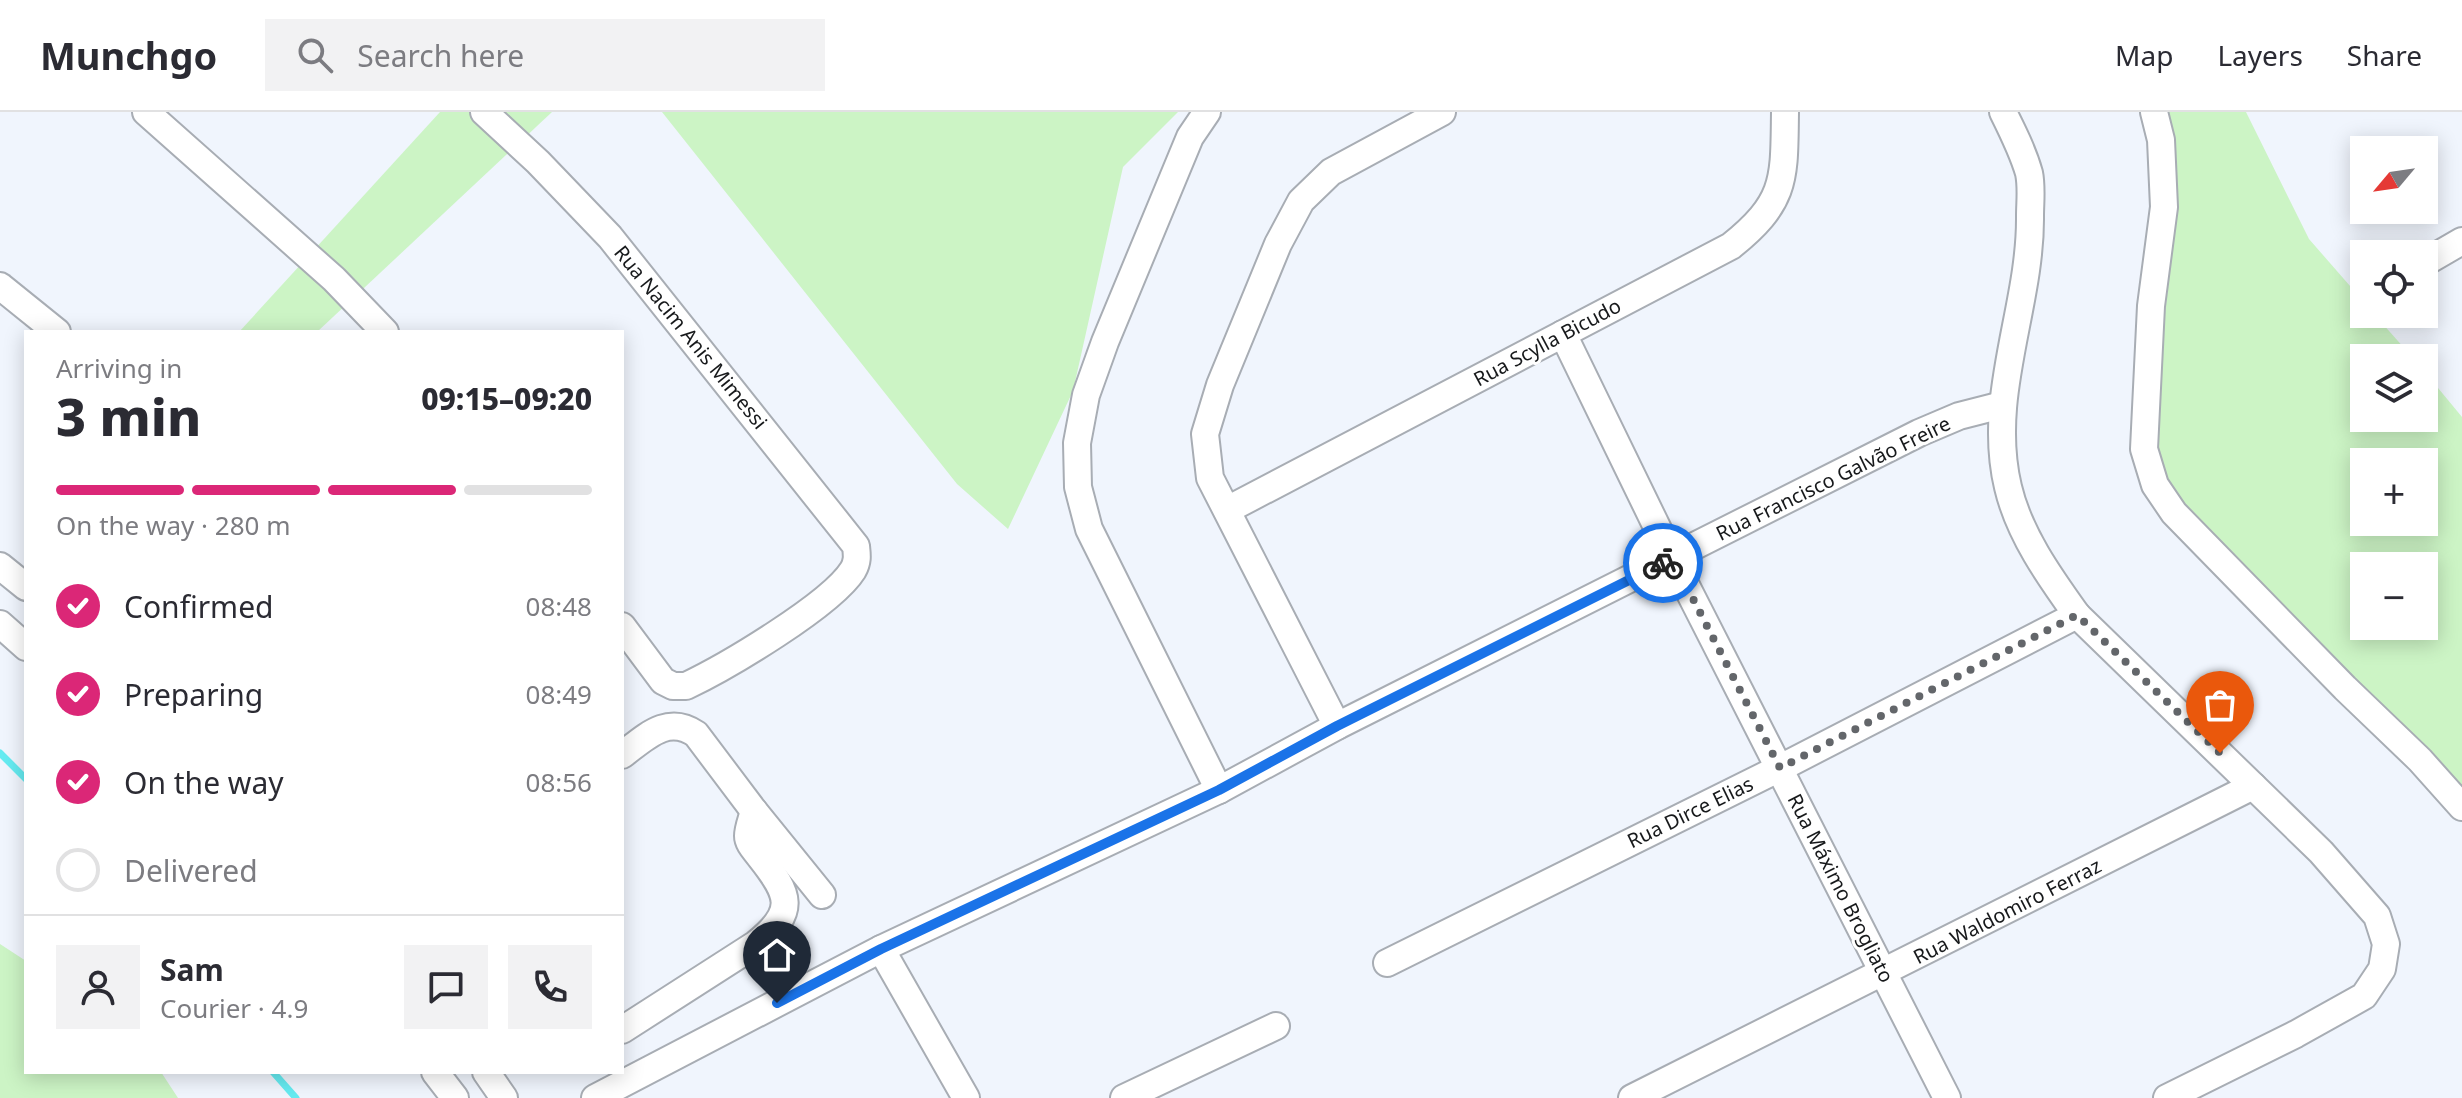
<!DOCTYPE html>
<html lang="en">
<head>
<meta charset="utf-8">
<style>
  body { margin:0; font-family:"Noto Sans",sans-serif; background:#f2f2f3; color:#2b2b33; height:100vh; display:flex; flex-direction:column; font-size:30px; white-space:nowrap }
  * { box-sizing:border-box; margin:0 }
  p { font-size:26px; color:#7c7c81 }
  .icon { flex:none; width:44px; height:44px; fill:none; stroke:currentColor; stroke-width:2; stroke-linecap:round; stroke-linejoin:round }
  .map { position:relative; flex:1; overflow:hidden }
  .drawer { position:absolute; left:24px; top:218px; width:600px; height:744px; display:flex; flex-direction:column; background:#fff; border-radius:0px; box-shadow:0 4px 20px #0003 }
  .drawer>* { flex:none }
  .needle { width:52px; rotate:241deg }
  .tools { position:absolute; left:2350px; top:24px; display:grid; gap:16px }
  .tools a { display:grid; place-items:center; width:88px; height:88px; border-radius:0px; background:#fff; box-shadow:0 4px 20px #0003; font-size:40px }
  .pin { position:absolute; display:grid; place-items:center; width:68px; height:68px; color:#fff; margin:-82px -34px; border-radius:50% 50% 50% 0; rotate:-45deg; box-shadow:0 0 8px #0007 }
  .pin .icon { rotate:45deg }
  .courier { position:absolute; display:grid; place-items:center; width:80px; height:80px; margin:-40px; border:6px solid #1a73e8; border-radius:50%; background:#fff; color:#222; box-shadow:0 2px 10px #0007 }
  .overview em { font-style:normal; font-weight:800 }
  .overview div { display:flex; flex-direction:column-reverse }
  .overview { display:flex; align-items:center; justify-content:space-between; height:136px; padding:0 32px }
  h1 { font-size:52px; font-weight:800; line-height:60px }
  .bar { display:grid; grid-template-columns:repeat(4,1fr); gap:12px 8px; align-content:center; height:96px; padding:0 32px }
  .bar i { height:10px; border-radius:6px; background:#e1e1e2 }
  .bar .active { background:#db2777 }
  .bar p { grid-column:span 4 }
  .line { display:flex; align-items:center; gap:20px; padding:0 32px; border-top:2px solid #e1e1e2 }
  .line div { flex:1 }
  .round { display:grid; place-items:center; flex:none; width:84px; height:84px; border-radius:0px; background:#f2f2f3 }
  ol { padding:0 32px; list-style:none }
  li { display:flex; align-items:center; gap:24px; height:88px }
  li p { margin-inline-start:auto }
  li .icon { padding:8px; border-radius:50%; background:#db2777; color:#fff; stroke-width:4 }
  li:last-child { color:#7c7c81 }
  li i { width:44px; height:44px; border:4px solid #e1e1e2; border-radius:50% }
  header { display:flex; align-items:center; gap:48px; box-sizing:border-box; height:112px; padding:0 40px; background:#fff; border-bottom:2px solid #e1e1e2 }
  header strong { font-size:38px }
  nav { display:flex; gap:44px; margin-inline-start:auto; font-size:28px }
  .search { width:560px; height:72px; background:#f2f2f3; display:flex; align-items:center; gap:20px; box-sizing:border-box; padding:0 28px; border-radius:0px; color:#7c7c81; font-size:30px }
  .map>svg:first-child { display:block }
  .green { fill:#ccf4c5; fill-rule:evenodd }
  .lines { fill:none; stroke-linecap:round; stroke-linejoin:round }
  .stream { stroke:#65ebf1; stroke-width:7 }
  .minor-casing { stroke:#a8adb4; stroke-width:30 }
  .minor { stroke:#fff; stroke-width:26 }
  .done { stroke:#63666a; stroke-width:8; stroke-dasharray:0 14.4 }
  .route { stroke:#1a73e8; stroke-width:10 }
  .labels { text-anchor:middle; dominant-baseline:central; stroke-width:6; stroke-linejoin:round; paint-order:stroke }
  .street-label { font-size:20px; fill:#17191b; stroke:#fff }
</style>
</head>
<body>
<header>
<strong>Munchgo</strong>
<div class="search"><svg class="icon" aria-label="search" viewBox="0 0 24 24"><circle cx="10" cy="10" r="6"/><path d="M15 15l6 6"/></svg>Search here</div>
<nav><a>Map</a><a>Layers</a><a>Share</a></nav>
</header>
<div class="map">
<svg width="2462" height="986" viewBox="0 0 2462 986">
  <rect width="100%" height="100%" fill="#f0f5fd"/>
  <!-- green -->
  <g class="green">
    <polygon points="440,0 552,0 317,220 239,220"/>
    <polygon points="662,0 1178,0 1123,55 1073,279 1008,417 957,372"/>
    <path d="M2158 0H2246L2309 127 2364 190V202H2374L2413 246H2364V306H2424V259L2462 305V690L2163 372 2151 317 2172 142 2166 15ZM2364 350H2424V410H2364ZM2364 454H2424V514H2364Z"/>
    <polygon points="0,832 26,849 26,960 161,960 178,986 0,986"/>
  </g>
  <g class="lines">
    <!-- stream -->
    <g class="stream">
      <polyline points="0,641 26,667"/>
      <polyline points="273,960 296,986"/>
    </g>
    <defs>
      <g id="minor">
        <polyline points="146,0 334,167 385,220"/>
        <path d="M484 0 538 50 610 125 856 434C857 443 858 449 853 458 831 493 726 555 686 574H673L663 569 622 514"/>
        <polyline points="1207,0 1190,25 1105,230 1086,283 1077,331 1078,375 1089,417 1219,678"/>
        <path d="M2003 0C2013 20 2023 40 2029 61 2032 75 2030 90 2030 104 2031 195 1986 283 2008 375 2019 422 2049 464 2077 503L2321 740 2377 804 2386 832 2382 857 2364 884 2296 922 2167 986"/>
        <polyline points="2154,0 2161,28 2164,95 2151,194 2144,337 2155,373 2174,401 2345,576 2420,648 2462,695"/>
        <polyline points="2424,151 2462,129"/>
        <polyline points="0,174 57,220"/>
        <polyline points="1563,222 1672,446 1947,986"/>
        <path d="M1227 398 1731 134C1787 89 1784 67 1785 0"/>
        <polyline points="0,454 26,475"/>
        <polyline points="0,512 26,535"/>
        <polyline points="1337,614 1210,366 1205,322 1220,273 1278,132 1301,89 1331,60 1442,0"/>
        <path d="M622 643C645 626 667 602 696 622L754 699 822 783"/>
        <polyline points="881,837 966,986"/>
        <polyline points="1387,851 1780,656 2077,503"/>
        <path d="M622 918 756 832C797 799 790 783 760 745 756 739 748 732 748 724 748 716 752 707 754 699"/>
        <polyline points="435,960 455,986"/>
        <polyline points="486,960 504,986"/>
        <polyline points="595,986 881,837 1219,678 1337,614 1919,321 1959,304 2002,293"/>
        <polyline points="1124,986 1276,914"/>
        <polyline points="1632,986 2253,674"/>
      </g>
    </defs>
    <!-- minor casing -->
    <use href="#minor" class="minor-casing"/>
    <!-- minor -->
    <use href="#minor" class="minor"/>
  </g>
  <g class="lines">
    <!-- done -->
    <polyline class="done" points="1663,451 1672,446 1780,656 2077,503 2220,641"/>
    <!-- route -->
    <polyline class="route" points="777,891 881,837 1219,678 1337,614 1663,451"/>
  </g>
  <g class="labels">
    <!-- street labels -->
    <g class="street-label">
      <text transform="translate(691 225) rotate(51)">Rua Nacim Anis Mimessi</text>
      <text transform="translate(1547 230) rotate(-28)">Rua Scylla Bicudo</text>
      <text transform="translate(1833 366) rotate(-26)">Rua Francisco Galvão Freire</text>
      <text transform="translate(1690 700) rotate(-26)">Rua Dirce Elias</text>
      <text transform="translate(1841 776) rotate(63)">Rua Máximo Brogliato</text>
      <text transform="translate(2007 799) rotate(-27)">Rua Waldomiro Ferraz</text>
    </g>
  </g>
</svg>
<div class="tools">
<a><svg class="needle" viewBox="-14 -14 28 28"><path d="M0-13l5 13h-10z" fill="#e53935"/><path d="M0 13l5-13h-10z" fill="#7c7c81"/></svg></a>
<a><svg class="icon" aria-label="locate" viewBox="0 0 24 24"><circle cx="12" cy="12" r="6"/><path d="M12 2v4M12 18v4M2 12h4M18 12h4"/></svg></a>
<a><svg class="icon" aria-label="layers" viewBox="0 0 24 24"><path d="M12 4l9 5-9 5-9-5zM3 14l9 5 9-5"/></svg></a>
<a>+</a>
<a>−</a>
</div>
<div class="pin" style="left:2220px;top:641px;background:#ea580c"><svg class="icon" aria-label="bag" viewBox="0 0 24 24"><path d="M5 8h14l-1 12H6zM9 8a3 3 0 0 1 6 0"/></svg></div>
<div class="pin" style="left:777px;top:891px;background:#1f2937"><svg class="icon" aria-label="home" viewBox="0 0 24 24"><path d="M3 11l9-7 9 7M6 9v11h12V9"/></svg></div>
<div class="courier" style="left:1663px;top:451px"><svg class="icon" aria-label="bike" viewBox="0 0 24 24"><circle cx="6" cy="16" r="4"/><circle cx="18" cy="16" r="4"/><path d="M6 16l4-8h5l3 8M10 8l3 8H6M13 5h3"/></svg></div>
<section class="drawer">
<div class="overview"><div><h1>3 min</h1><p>Arriving in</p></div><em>09:15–09:20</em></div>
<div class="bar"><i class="active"></i><i class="active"></i><i class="active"></i><i></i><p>On the way · 280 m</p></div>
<ol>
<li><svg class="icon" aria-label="check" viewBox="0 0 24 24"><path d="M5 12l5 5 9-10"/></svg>Confirmed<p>08:48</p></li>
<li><svg class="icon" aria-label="check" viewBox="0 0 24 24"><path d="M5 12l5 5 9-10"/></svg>Preparing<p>08:49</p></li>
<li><svg class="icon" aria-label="check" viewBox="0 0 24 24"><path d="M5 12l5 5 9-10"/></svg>On the way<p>08:56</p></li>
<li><i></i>Delivered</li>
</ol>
<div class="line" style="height:144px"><a class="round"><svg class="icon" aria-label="person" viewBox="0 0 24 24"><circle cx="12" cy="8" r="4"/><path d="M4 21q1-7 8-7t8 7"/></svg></a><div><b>Sam</b><p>Courier · 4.9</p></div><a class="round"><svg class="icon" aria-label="chat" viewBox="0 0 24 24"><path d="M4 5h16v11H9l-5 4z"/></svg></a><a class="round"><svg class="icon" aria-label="phone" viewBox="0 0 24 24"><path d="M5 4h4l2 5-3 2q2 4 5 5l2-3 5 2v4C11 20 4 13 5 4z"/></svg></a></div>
</section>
</div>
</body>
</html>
